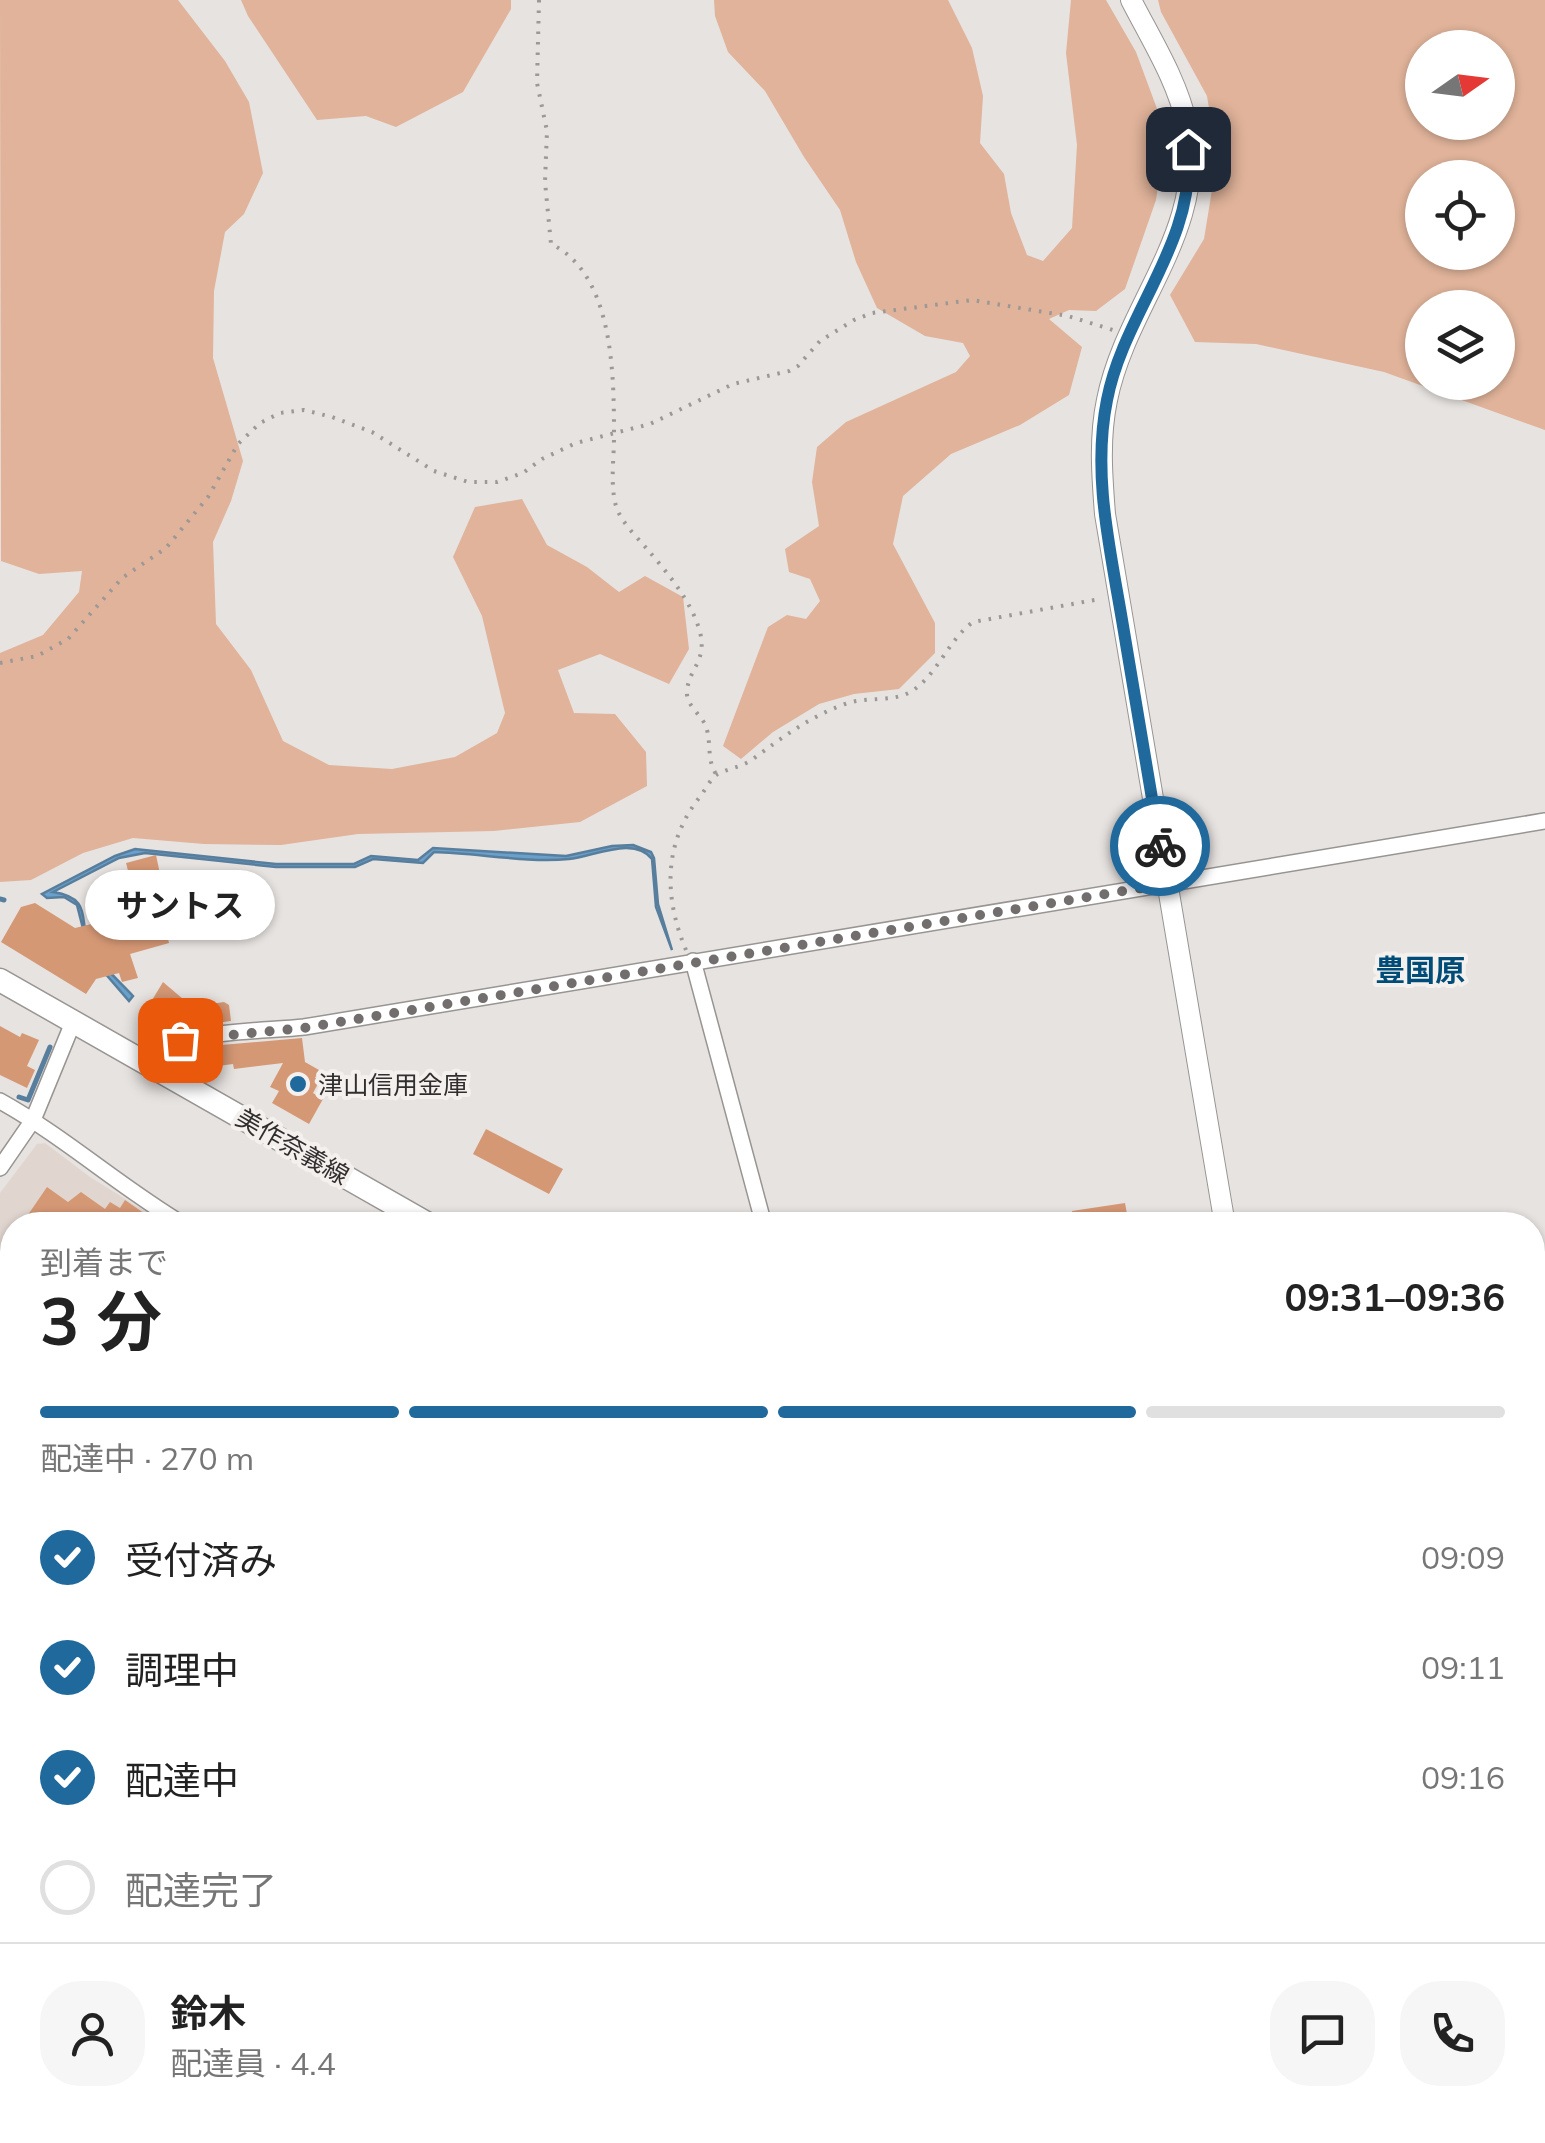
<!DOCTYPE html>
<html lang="ja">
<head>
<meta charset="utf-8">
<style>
  body { margin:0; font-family:Mulish,"Noto Sans JP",sans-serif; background:#f6f6f6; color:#222; height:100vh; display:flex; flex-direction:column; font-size:38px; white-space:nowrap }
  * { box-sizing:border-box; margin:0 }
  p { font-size:32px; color:#767676 }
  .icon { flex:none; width:55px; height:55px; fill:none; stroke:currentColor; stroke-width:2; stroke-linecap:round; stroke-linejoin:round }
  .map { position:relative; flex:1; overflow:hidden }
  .side { position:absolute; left:0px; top:1212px; width:1545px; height:932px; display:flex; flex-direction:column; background:#fff; border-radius:40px 40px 0 0; box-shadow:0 2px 8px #0004 }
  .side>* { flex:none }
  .needle { width:65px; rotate:76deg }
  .tools { position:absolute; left:1405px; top:30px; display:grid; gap:20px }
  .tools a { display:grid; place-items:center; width:110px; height:110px; border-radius:50%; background:#fff; box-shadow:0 2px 8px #0004; font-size:50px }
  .pin { position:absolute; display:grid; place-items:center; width:85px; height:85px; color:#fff; margin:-42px; border-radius:20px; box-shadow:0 5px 15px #0006 }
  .courier { position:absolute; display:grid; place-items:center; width:100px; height:100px; margin:-50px; border:8px solid #1f699c; border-radius:50%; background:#fff; color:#222; box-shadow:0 2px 12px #0007 }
  .bubble { position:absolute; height:70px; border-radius:35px; background:#fff; box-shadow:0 2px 8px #0004; font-size:32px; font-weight:700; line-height:70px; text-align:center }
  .summary em { font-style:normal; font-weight:700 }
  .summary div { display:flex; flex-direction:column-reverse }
  .summary { display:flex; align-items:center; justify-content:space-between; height:170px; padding:0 40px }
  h1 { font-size:65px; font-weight:700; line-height:75px }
  .bar { display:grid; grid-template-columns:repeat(4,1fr); gap:15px 10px; align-content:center; height:120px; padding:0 40px }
  .bar i { height:12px; border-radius:8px; background:#e0e0e0 }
  .bar .active { background:#1f699c }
  .bar p { grid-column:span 4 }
  .line { display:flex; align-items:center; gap:25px; padding:0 40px; border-top:2px solid #e0e0e0 }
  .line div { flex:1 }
  .round { display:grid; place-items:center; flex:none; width:105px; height:105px; border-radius:40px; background:#f6f6f6 }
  ol { padding:0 40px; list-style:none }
  li { display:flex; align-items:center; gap:30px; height:110px }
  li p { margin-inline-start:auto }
  li .icon { padding:10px; border-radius:50%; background:#1f699c; color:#fff; stroke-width:4 }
  li:last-child { color:#767676 }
  li i { width:55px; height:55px; border:5px solid #e0e0e0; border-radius:50% }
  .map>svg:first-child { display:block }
  .built { fill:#e1d5cf }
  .green { fill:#e0b39a; fill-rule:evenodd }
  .water { fill:#69a0cc; stroke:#587e9d; stroke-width:2.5 }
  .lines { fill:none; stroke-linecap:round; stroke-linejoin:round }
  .stream { stroke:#587e9d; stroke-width:5 }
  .building { fill:#d59875 }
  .street-casing { stroke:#989492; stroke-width:18 }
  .secondary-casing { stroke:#989492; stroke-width:22 }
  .primary-casing { stroke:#989492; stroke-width:25 }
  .path { stroke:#9b9896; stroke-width:4; stroke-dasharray:2.5 8; stroke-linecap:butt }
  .street { stroke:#fff; stroke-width:15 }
  .secondary { stroke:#fff; stroke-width:20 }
  .primary { stroke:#fff; stroke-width:22 }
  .rail-casing { stroke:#8b8886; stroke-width:9 }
  .rail { stroke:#f4f0ee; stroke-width:5; stroke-dasharray:15; stroke-linecap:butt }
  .done { stroke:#716e6d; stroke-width:10; stroke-dasharray:0 18 }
  .route { stroke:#1f699c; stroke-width:12 }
  .poi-dot { fill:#1f699c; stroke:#f4f0ee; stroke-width:4 }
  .labels { text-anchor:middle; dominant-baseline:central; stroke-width:8; stroke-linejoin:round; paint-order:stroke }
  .poi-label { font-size:25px; fill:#312f2e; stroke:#f4f0ee; text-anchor:start }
  .street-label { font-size:25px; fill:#312f2e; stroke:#f4f0ee }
  .quarter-label { font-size:30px; font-weight:bold; fill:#004c79; stroke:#f4f0ee }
</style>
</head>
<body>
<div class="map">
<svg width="1545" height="2143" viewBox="0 0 1545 2143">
  <rect width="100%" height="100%" fill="#e7e3e1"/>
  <!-- built -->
  <polygon class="built" points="45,1143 90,1177 167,1225 12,1225 12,1326 0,1318 0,1193 37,1144"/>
  <!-- green -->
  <g class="green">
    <polygon points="0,0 178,0 225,61 249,102 263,173 244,214 225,232 214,291 213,358 243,461 231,501 213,542 216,624 251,670 283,741 329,765 392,769 455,757 497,733 505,713 482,616 453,557 475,507 522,499 547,545 587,567 619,592 645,576 683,597 689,649 669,684 600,654 558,670 574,713 615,714 646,752 647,786 580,822 494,831 358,834 281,845 204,844 133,838 83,853 31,880 0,882 0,653 43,635 79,592 82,571 39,574 1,561"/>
    <polygon points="241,0 511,0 511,9 463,92 396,127 366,116 317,120 248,16"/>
    <polygon points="714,0 948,0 972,48 983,96 980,143 1004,174 1011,213 1027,255 1043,261 1072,228 1077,145 1066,53 1071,0 1106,0 1136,52 1166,133 1156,200 1125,289 1096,311 1069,310 1049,319 1082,347 1069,395 1020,425 951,454 903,496 893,544 935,623 935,653 899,689 854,694 819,704 773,732 741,759 723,746 768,627 787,615 806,619 820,601 810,579 789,572 785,549 819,526 812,482 817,447 846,422 956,372 970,356 963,343 925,336 877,308 856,262 840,210 804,157 765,91 728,52 715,16"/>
    <path d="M1158 0H1545V430L1384 372 1256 344 1195 342 1170 295 1204 239 1217 159 1207 96 1161 12ZM1422 48H1498V122H1422ZM1422 178H1498V252H1422ZM1422 308H1498V382H1422Z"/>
  </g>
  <!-- water -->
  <path class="water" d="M633 845 651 852 654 858 658 904 672 950 656 907 652 859C634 835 593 857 569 859 525 863 478 853 434 852L423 863 373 859 355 867H276L145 853 119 858 53 892C98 899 74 925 94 953 104 968 120 982 133 996L129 1001 90 956 77 905 64 897 47 898 42 894 115 856 135 849 276 864H354L371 856 418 860 433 848 566 856 612 846Z"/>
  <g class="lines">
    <!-- stream -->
    <g class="stream">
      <polyline points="0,899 4,900"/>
      <polyline points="19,1097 28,1100 50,1047"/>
      <polyline points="0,1321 12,1330"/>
    </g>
  </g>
  <!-- building -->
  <g class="building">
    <polygon points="156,855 166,902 160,903 169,943 130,954 138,978 122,982 119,973 96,979 86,994 1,942 21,907 35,903 75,928 148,910 132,886 126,863"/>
    <polygon points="163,982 183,999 169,1025 146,1010"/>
    <polygon points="224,1002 229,1005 231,1021 208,1024 205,1005"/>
    <polygon points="0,1026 20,1037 22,1033 39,1040 27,1066 35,1070 27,1088 0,1075"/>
    <polygon points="302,1038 305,1062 319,1070 315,1078 320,1080 313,1093 323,1099 309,1124 272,1103 279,1091 270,1087 283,1063 234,1069 233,1064 218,1066 196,1051 221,1045"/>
    <polygon points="486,1129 563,1169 549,1194 473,1154"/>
    <polygon points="47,1187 68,1202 81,1192 105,1209 110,1202 120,1208 125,1200 161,1225 21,1225"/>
    <polygon points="1125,1203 1129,1225 1074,1225 1072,1211"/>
  </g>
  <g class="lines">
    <defs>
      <g id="street">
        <polyline points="693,961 764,1225"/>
        <path d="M145 1061C177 1029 259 1032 304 1027L1545 821"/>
        <path d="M0 1101C65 1137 120 1187 184 1225"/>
        <polyline points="0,1168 33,1120 74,1020"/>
        <polyline points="1532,1956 1545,1954"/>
        <polyline points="731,2132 735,2143"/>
        <polyline points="1032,2132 1035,2143"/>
        <polyline points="1292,2132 1292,2143"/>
      </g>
      <g id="secondary">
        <path d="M1131 0C1152 41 1177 80 1187 125 1208 229 1126 304 1107 400 1099 438 1102 476 1105 514L1225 1225"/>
        <polyline points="1532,1416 1545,1414"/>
      </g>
      <g id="primary">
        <polyline points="0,980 430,1225"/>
        <polyline points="1532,1813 1545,1818"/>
      </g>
    </defs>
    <!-- street casing -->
    <use href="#street" class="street-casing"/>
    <!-- secondary casing -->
    <use href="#secondary" class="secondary-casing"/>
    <!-- primary casing -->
    <use href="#primary" class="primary-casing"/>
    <!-- path -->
    <g class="path">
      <path d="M539 0 537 83 547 131 545 182 551 244C614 274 614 376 614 437 614 458 610 485 616 506 621 522 636 536 647 549 667 572 692 602 700 632 707 661 690 667 687 690 685 707 704 715 707 730 711 745 707 760 716 774"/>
      <polyline points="0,663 37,656 68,639 122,578 166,548 208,497 238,444 260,423 280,413 304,410 332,417 372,432 434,471 468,482 497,482 523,473 542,459 576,443 650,424 733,384 789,371 798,366 820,341 854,320 872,313 972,300 1068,316 1113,330"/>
      <path d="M686 950C664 898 663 844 699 798 705 791 711 777 718 774 729 768 742 767 753 759 783 737 809 717 845 704 866 696 893 703 912 691 938 674 948 640 973 622L1100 599"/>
      <polyline points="0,1541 12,1549"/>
      <polyline points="0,1665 12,1680"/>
    </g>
    <!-- street -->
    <use href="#street" class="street"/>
    <!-- secondary -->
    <use href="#secondary" class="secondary"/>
    <!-- primary -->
    <use href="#primary" class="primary"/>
    <defs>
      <g id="rail">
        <polyline points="0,1333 12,1342"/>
        <polyline points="534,2132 535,2143"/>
      </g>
    </defs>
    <!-- rail casing -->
    <use href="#rail" class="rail-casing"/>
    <!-- rail -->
    <use href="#rail" class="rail"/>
  </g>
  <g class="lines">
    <!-- done -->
    <polyline class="done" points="180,1040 304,1028 1166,884 1160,846"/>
    <!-- route -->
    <path class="route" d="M1160 846C1147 771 1135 695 1122 620 1110 548 1092 474 1107 400 1124 312 1196 243 1188 149"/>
  </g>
  <!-- markers -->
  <circle class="poi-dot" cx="298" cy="1084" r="10"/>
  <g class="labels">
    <!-- poi labels -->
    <g class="poi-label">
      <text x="318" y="1084">津山信用金庫</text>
    </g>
    <!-- street labels -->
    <g class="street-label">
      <text transform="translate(293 1146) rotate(30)">美作奈義線</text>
    </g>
    <!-- quarter labels -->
    <g class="quarter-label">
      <text x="1420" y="970">豊国原</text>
    </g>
  </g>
</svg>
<div class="tools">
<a><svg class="needle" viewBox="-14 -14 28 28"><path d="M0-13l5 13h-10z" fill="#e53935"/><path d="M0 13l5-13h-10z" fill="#767676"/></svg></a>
<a><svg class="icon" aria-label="locate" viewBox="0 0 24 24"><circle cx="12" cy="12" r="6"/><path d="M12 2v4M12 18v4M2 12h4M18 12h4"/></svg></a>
<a><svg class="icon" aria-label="layers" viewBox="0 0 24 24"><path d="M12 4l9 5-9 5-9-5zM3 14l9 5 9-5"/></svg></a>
</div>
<div class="pin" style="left:180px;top:1040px;background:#ea580c"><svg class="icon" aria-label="bag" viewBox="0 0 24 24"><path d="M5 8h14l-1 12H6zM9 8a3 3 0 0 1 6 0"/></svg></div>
<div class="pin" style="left:1188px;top:149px;background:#1f2937"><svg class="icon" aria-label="home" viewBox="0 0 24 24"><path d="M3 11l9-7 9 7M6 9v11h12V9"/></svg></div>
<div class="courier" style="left:1160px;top:846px"><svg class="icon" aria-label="bike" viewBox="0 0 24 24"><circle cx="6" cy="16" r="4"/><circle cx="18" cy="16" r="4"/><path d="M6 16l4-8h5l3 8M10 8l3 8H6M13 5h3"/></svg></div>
<div class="bubble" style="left:85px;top:870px;width:190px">サントス</div>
<section class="side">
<div class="summary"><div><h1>3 分</h1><p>到着まで</p></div><em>09:31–09:36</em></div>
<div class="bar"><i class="active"></i><i class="active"></i><i class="active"></i><i></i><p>配達中 · 270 m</p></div>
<ol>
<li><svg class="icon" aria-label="check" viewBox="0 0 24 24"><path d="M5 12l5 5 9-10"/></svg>受付済み<p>09:09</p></li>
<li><svg class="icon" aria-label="check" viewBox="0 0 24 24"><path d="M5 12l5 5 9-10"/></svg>調理中<p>09:11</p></li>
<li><svg class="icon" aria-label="check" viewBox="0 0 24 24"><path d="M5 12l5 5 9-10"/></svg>配達中<p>09:16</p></li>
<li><i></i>配達完了</li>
</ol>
<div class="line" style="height:180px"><a class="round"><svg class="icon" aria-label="person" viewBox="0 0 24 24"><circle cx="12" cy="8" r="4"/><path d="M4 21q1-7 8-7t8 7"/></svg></a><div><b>鈴木</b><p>配達員 · 4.4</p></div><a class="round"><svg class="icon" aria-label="chat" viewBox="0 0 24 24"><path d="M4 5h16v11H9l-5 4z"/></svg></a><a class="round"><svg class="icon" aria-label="phone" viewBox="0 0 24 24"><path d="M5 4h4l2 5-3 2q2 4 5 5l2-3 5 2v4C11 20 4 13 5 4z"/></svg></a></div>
</section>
</div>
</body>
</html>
